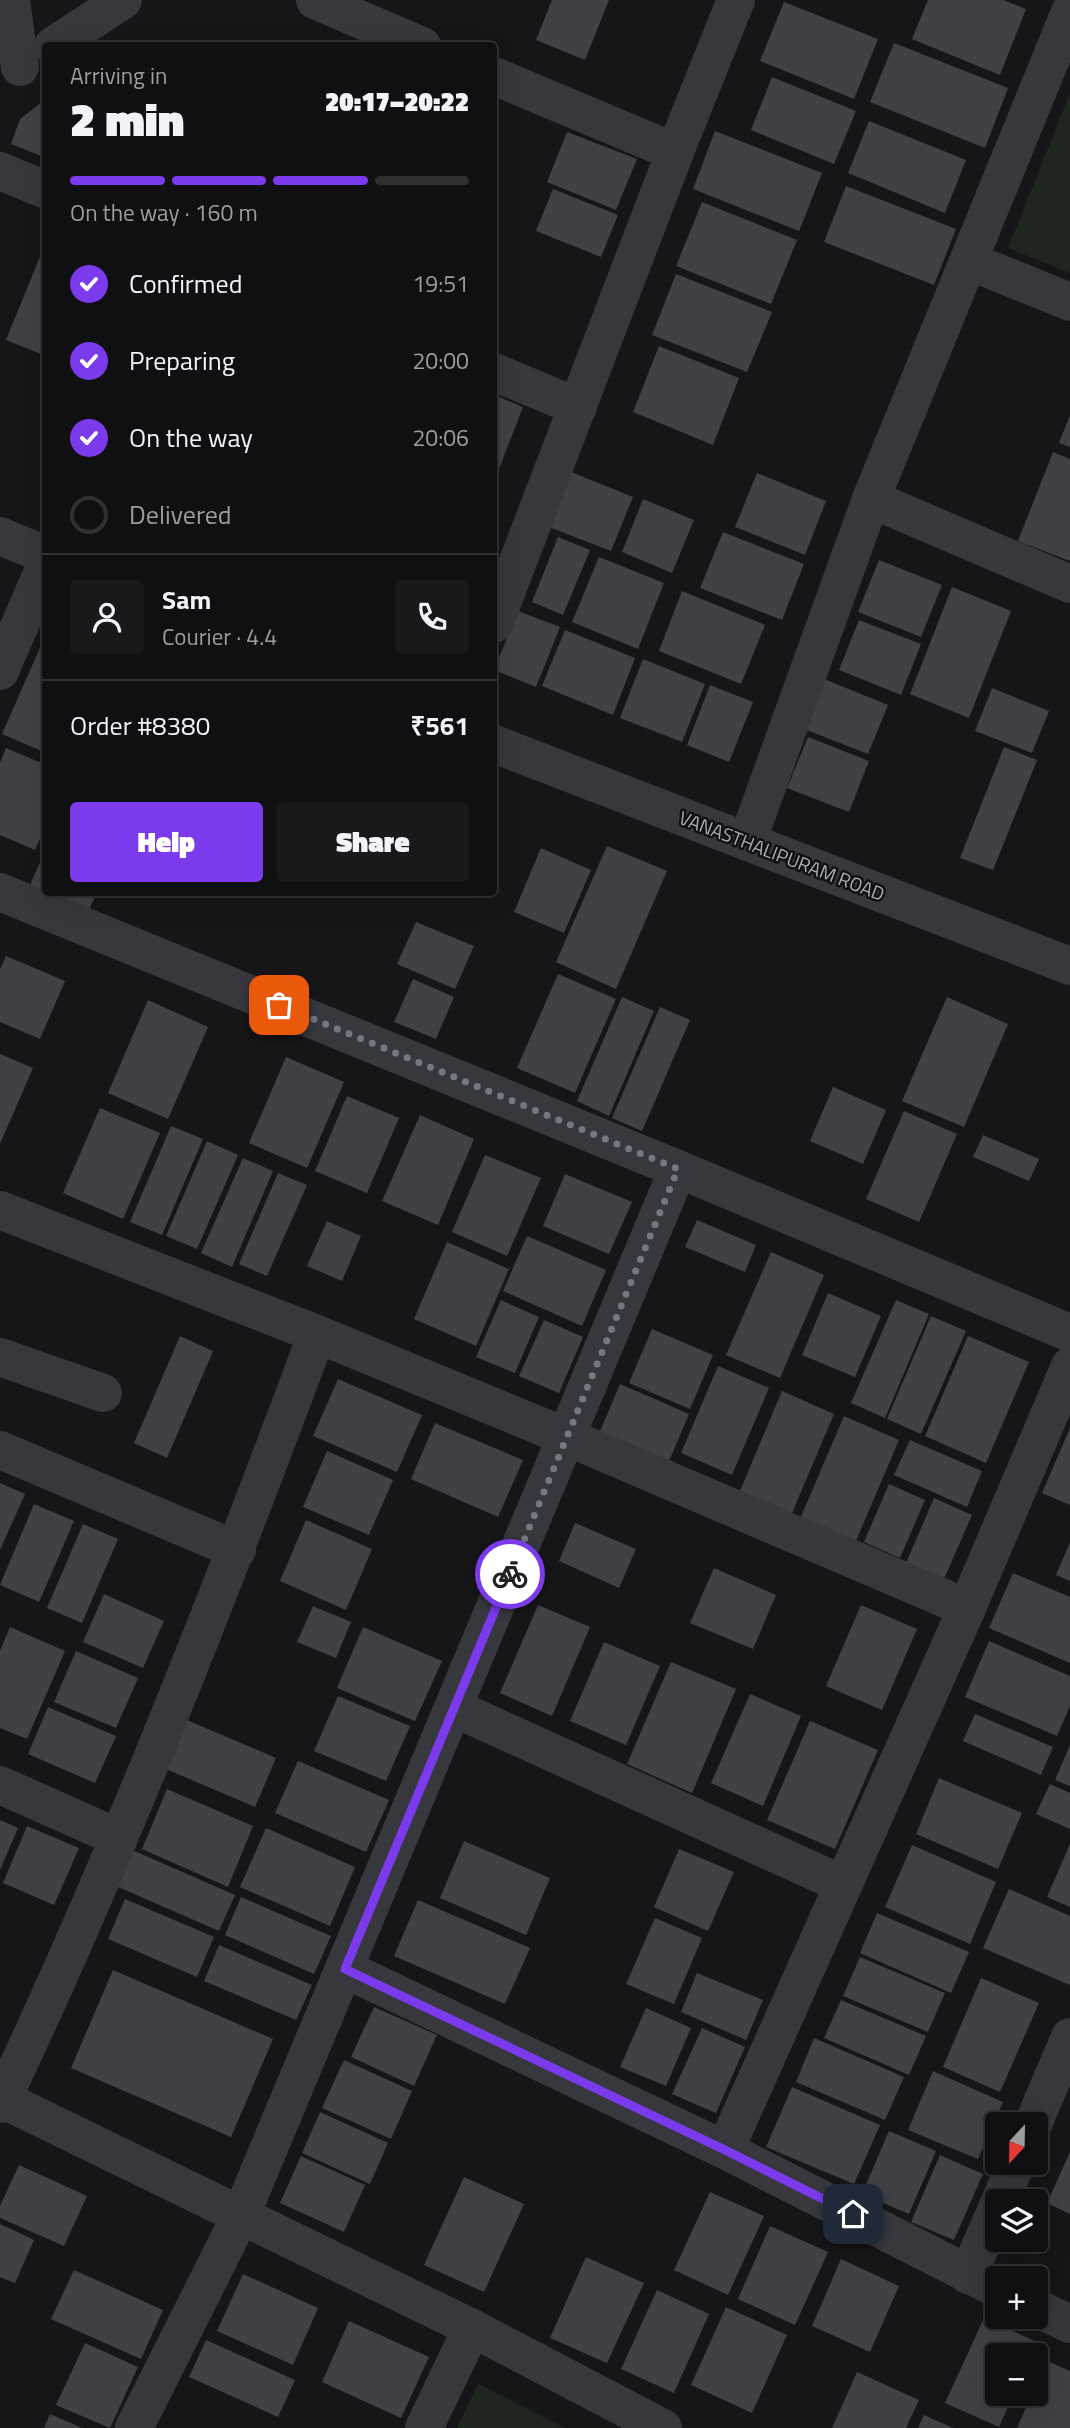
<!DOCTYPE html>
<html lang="en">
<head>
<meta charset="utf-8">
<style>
  body { margin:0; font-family:"Titillium Web",sans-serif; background:#19191b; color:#f1f3f6; height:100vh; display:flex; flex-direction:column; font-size:26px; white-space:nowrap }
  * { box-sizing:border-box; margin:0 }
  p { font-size:23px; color:#9c9d9f }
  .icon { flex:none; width:38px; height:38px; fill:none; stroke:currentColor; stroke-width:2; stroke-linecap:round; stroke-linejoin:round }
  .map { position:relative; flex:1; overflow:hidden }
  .details { position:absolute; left:42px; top:42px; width:455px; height:854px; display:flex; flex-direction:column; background:#101012; border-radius:7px; box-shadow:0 7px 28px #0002,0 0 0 2px #303032 }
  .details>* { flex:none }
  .needle { width:46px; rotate:202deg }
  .controls { position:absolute; left:985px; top:2112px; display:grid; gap:14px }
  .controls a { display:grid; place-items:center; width:63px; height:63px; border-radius:7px; background:#101012; box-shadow:0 7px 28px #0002,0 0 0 2px #303032; font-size:35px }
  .pin { position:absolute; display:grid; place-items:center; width:60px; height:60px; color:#fff; margin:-30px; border-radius:14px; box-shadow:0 4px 10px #0006 }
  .courier { position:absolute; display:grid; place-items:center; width:70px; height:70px; margin:-35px; border:5px solid #7c3aed; border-radius:50%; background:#fff; color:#222; box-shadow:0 2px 9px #0007 }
  .summary em { font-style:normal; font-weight:800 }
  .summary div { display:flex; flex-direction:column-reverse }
  .summary { display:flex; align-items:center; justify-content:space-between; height:119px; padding:0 28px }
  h1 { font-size:46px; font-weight:800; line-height:52px }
  .bar { display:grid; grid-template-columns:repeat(4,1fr); gap:10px 7px; align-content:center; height:84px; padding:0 28px }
  .bar i { height:9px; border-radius:5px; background:#303032 }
  .bar .current { background:#7c3aed }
  .bar p { grid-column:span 4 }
  .line { display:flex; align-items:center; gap:18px; padding:0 28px; border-top:2px solid #303032 }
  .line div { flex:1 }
  .round { display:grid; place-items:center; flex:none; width:74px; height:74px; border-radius:7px; background:#19191b }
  ol { padding:0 28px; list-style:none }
  li { display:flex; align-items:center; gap:21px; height:77px }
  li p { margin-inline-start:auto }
  li .icon { padding:7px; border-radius:50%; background:#7c3aed; color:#fff; stroke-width:4 }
  li:last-child { color:#9c9d9f }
  li i { width:38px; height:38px; border:4px solid #303032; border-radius:50% }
  .primary-button { display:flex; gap:14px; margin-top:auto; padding:14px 28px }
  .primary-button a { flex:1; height:80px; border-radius:7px; background:#7c3aed; color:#fff; font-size:28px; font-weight:800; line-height:80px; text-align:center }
  .primary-button a+a { background:#19191b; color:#f1f3f6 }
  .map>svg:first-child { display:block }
  .green { fill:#1e261f }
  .building { fill:#404145 }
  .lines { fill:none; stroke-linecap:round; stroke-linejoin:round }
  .minor { stroke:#37383d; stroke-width:38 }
  .tertiary { stroke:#37383d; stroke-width:38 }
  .done { stroke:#757880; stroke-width:7; stroke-dasharray:0 12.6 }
  .route { stroke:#7c3aed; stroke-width:9 }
  .labels { text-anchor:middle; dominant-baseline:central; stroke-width:5; stroke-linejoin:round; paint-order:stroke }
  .street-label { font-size:19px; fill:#a8adb8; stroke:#111113 }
</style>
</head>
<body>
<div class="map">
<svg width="1070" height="2428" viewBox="0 0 1070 2428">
  <rect width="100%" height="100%" fill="#161618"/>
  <!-- green -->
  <g class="green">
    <polygon points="1070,93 1070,273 1008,248"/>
    <polygon points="478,2384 565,2428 457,2428"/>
  </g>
  <!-- building -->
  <g class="building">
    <polygon points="552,0 609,0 585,60 536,40"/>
    <polygon points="928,0 1003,0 1026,9 1000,75 912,39"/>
    <polygon points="784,2 878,39 854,99 760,61"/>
    <polygon points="894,43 1008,88 985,148 870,102"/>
    <polygon points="772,77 856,111 834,164 751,130"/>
    <polygon points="46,99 46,158 11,144 20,119"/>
    <polygon points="869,121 966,160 945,213 848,173"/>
    <polygon points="715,131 822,173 799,231 693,189"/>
    <polygon points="567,132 637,159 616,210 547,182"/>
    <polygon points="846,186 956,229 934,285 824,242"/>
    <polygon points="553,189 618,215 601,257 536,231"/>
    <polygon points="702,202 797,240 771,304 676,266"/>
    <polygon points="46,242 46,356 6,340"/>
    <polygon points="676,274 772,312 747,372 652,335"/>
    <polygon points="659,346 739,378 713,445 633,412"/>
    <polygon points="494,395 523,407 499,469 494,467"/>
    <polygon points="1070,415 1070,447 1059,443"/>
    <polygon points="1053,452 1070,459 1070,561 1018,541"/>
    <polygon points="571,472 633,497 611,551 549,527"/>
    <polygon points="757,473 826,501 805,555 735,527"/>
    <polygon points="643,499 694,520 672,573 622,552"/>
    <polygon points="723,532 804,564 782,620 700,588"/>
    <polygon points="558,537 590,550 563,615 532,602"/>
    <polygon points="599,557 664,583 638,649 572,622"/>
    <polygon points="879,560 942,585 921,637 858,612"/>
    <polygon points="952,587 1011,611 969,718 910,694"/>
    <polygon points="682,591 765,625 741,684 659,651"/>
    <polygon points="518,611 560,627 536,687 494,670"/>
    <polygon points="859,620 921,644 901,695 839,670"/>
    <polygon points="565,630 635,658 613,715 542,686"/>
    <polygon points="46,634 46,753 2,734"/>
    <polygon points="643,659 705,684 682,742 620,718"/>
    <polygon points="824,679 888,705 868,754 804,729"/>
    <polygon points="710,685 753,702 729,762 687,745"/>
    <polygon points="992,688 1049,711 1032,753 975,731"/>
    <polygon points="808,737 869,761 849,812 787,788"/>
    <polygon points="1004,747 1037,760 993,870 960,858"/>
    <polygon points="6,748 46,765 46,826 35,850 0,835 0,763"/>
    <polygon points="607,846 667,871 616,989 556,962"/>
    <polygon points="541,848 591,870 564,933 514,912"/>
    <polygon points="46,849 46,891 30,885"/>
    <polygon points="48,892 97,892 89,910"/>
    <polygon points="416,922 474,946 455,989 397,964"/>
    <polygon points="6,956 65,981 40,1039 0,1022 0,969"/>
    <polygon points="558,974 616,999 575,1093 517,1068"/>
    <polygon points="413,979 454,997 436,1039 394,1022"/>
    <polygon points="622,997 654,1011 609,1116 577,1101"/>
    <polygon points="947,997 1008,1024 964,1127 902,1101"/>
    <polygon points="148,1000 208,1027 168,1119 108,1093"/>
    <polygon points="660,1007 690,1020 642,1131 612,1118"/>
    <polygon points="0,1054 33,1068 0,1144"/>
    <polygon points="286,1057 344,1082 307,1168 249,1143"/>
    <polygon points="833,1087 886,1110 863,1164 810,1141"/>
    <polygon points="347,1096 399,1118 367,1193 315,1171"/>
    <polygon points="100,1108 160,1133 123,1219 63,1193"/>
    <polygon points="904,1111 957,1134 919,1222 866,1199"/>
    <polygon points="420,1115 474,1139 438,1225 382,1201"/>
    <polygon points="171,1126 203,1139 162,1235 130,1222"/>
    <polygon points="983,1135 1039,1159 1029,1181 973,1157"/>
    <polygon points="207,1141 238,1155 197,1249 166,1236"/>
    <polygon points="485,1155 541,1178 507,1256 452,1232"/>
    <polygon points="243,1158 273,1171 232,1267 201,1253"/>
    <polygon points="278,1173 307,1185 267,1276 239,1264"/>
    <polygon points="565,1174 632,1202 609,1254 543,1226"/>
    <polygon points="697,1220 756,1245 745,1272 685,1247"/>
    <polygon points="327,1221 361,1236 342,1281 307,1266"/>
    <polygon points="527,1236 606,1270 582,1326 503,1291"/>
    <polygon points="447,1242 509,1269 476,1346 414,1319"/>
    <polygon points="771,1252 824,1275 780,1378 726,1355"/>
    <polygon points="828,1293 881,1316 855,1377 802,1355"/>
    <polygon points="501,1300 539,1317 515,1373 476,1357"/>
    <polygon points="896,1300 929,1314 885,1418 851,1403"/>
    <polygon points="931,1316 966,1331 921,1434 887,1419"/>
    <polygon points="544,1320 583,1337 559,1393 519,1376"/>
    <polygon points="652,1329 713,1355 690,1409 629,1383"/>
    <polygon points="180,1336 213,1351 167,1458 134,1443"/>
    <polygon points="968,1336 1029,1362 986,1463 925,1436"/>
    <polygon points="718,1366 769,1388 732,1475 681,1453"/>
    <polygon points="338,1379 422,1415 397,1472 313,1436"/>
    <polygon points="620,1384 689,1414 667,1466 598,1436"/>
    <polygon points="782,1391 834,1414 792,1513 740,1491"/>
    <polygon points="844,1416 899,1440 855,1543 800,1519"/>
    <polygon points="435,1423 523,1460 498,1517 411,1479"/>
    <polygon points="1070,1428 1070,1505 1042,1493"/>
    <polygon points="910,1440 982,1471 967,1507 894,1475"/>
    <polygon points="327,1451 393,1480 369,1535 303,1507"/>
    <polygon points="0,1483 25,1494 0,1550"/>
    <polygon points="889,1484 925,1500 900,1558 864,1542"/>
    <polygon points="934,1498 972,1515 944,1579 906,1563"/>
    <polygon points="34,1504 74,1521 39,1602 0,1585"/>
    <polygon points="306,1520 372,1549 346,1610 280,1581"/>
    <polygon points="575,1523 636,1549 619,1588 559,1561"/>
    <polygon points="83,1524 118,1539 82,1623 47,1608"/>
    <polygon points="1070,1542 1070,1581 1056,1575"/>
    <polygon points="714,1568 776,1595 753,1649 690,1623"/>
    <polygon points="1013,1573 1070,1597 1070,1663 989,1628"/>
    <polygon points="104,1594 164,1621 143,1668 83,1642"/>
    <polygon points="538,1605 590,1627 552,1716 500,1693"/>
    <polygon points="861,1605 917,1629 882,1710 826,1686"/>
    <polygon points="313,1606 351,1622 336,1658 297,1642"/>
    <polygon points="10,1627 65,1651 27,1739 0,1728 0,1651"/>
    <polygon points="363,1627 442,1661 415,1721 337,1688"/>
    <polygon points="989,1641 1070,1676 1070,1706 1057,1736 965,1697"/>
    <polygon points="604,1642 660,1666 626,1745 570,1721"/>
    <polygon points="76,1651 138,1678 116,1728 54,1702"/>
    <polygon points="671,1662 736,1689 692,1793 627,1764"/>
    <polygon points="750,1694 801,1716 763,1806 711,1783"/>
    <polygon points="338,1696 410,1726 386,1781 314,1751"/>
    <polygon points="48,1707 116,1736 95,1783 28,1754"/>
    <polygon points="975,1714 1053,1747 1041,1775 963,1741"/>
    <polygon points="187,1720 276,1758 255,1807 166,1769"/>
    <polygon points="810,1721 878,1750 835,1849 767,1820"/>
    <polygon points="1070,1745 1070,1786 1055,1780"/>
    <polygon points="298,1761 389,1800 366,1852 275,1813"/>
    <polygon points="939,1778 1022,1813 998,1869 916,1834"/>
    <polygon points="1050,1784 1070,1793 1070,1829 1036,1814"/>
    <polygon points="167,1789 253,1826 228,1887 142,1849"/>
    <polygon points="0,1820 18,1828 0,1870"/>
    <polygon points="27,1826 79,1848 54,1905 3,1883"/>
    <polygon points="266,1828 355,1867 330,1926 240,1887"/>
    <polygon points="464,1841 550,1878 526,1935 440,1898"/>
    <polygon points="1070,1844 1070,1907 1047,1897"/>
    <polygon points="912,1845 996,1882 970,1944 885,1907"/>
    <polygon points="679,1849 734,1872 708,1931 654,1907"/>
    <polygon points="132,1850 235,1895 219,1931 116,1886"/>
    <polygon points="1009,1889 1070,1916 1070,1985 983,1948"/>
    <polygon points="241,1897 331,1936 314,1974 225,1935"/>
    <polygon points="125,1899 214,1937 197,1977 108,1939"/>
    <polygon points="418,1900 530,1948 505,2004 394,1956"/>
    <polygon points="877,1913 969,1952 951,1993 860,1953"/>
    <polygon points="655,1918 702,1938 674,2004 626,1984"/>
    <polygon points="219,1945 312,1985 296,2020 204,1981"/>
    <polygon points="860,1957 945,1993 928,2032 843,1996"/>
    <polygon points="113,1970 273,2039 231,2137 71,2068"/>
    <polygon points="697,1973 763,2000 746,2040 681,2012"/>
    <polygon points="981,1978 1039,2003 1000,2092 943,2067"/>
    <polygon points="841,2000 926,2036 909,2075 824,2038"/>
    <polygon points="374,2007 437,2035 414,2086 351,2057"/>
    <polygon points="646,2008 691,2028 666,2086 620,2067"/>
    <polygon points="702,2028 745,2047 716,2113 672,2094"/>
    <polygon points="814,2038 904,2077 885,2120 796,2082"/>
    <polygon points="344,2060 412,2091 391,2139 322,2108"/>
    <polygon points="933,2071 1003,2102 978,2159 908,2130"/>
    <polygon points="792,2087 880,2125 854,2184 766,2147"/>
    <polygon points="320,2112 388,2143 370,2184 302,2153"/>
    <polygon points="889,2131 936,2151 909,2214 862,2194"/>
    <polygon points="1070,2152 1070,2214 1047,2203"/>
    <polygon points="940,2155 983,2174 954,2240 911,2222"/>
    <polygon points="301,2156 365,2185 344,2232 280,2203"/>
    <polygon points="19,2165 87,2196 64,2246 0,2218 0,2206"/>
    <polygon points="464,2177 524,2204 484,2292 424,2265"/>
    <polygon points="710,2192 764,2216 728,2295 674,2270"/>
    <polygon points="0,2224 34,2240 15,2283 0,2277"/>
    <polygon points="770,2226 828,2252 795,2325 738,2299"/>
    <polygon points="586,2257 644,2283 607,2363 550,2338"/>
    <polygon points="841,2259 899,2286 870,2352 812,2326"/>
    <polygon points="74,2270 163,2310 141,2359 51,2319"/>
    <polygon points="243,2274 318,2308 293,2365 217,2331"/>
    <polygon points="657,2290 709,2314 674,2393 621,2369"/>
    <polygon points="726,2307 787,2335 752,2413 691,2385"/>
    <polygon points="984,2318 1037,2342 1031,2356 998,2356 998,2394 1014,2394 999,2427 945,2403"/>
    <polygon points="349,2321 429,2357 401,2418 322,2382"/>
    <polygon points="206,2340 295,2380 278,2417 189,2377"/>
    <polygon points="85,2343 138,2367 110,2428 56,2405"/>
    <polygon points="1047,2361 1070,2371 1070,2428 1017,2428 1032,2394 1036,2394 1036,2385"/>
    <polygon points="857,2372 919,2400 906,2428 832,2428"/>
    <polygon points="50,2414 82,2428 44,2428"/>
    <polygon points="924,2415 953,2428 918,2428"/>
  </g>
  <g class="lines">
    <!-- minor -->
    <g class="minor">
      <polyline points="11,0 20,67"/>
      <polyline points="315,0 422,46"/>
      <polyline points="53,46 123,0"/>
      <polyline points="494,76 675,152"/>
      <polyline points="0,171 46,190"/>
      <polyline points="969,261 1070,302"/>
      <polyline points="494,372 578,407"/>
      <polyline points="871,499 1070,584"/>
      <polyline points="494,624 675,152 736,0"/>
      <polyline points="0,671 46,564"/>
      <polyline points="747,842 871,499 1070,12"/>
      <polyline points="0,892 678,1169 1070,1333"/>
      <polyline points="0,1210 317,1334 567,1437 967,1608"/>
      <polyline points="0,1357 103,1393"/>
      <polyline points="0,1450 237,1550"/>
      <polyline points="454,1708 842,1884"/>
      <polyline points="0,1785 119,1838"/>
      <polyline points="345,1969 725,2150 998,2289"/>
      <polyline points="0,2098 472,2328 663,2428"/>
      <path d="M0 2104C119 1853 220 1594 317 1334"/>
      <polyline points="1033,2124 1070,2037"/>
      <polyline points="725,2150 967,1608 1070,1366"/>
      <polyline points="1000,2202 1016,2163"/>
      <polyline points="968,2275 998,2206"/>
      <polyline points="1036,2308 1070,2324"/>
      <polyline points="134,2428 241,2215 678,1169"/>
      <polyline points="424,2428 472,2328"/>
    </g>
    <!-- tertiary -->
    <g class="tertiary">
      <polyline points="0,536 46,555"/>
      <polyline points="494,744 1070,966"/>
    </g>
  </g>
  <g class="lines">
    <!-- done -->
    <polyline class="done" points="279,1005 678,1169 510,1574"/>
    <!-- route -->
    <polyline class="route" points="510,1574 345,1969 725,2150 853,2214"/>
  </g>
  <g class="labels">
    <!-- street labels -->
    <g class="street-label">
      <text transform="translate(782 855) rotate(21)">VANASTHALIPURAM ROAD</text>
    </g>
  </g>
</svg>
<div class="controls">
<a><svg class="needle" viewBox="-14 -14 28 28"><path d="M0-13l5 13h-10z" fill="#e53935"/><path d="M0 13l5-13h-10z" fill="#9c9d9f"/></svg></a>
<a><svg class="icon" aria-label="layers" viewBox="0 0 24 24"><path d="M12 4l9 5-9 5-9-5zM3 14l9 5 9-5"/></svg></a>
<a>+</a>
<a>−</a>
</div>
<div class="pin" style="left:279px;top:1005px;background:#ea580c"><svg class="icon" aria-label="bag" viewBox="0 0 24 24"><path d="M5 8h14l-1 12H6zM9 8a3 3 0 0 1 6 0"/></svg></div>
<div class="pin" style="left:853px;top:2214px;background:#1f2937"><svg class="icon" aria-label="home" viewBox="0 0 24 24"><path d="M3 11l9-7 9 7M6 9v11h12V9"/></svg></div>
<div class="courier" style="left:510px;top:1574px"><svg class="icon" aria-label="bike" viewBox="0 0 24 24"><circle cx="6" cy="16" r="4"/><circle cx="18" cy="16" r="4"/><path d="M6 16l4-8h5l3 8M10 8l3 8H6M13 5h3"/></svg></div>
<section class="details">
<div class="summary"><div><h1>2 min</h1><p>Arriving in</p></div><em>20:17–20:22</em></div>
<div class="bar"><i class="current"></i><i class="current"></i><i class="current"></i><i></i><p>On the way · 160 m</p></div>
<ol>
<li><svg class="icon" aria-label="check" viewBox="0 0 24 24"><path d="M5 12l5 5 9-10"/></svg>Confirmed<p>19:51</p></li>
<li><svg class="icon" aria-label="check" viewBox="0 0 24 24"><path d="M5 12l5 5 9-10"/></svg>Preparing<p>20:00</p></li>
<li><svg class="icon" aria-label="check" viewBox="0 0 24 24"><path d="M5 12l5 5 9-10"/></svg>On the way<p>20:06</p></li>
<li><i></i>Delivered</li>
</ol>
<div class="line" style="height:126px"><a class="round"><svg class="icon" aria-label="person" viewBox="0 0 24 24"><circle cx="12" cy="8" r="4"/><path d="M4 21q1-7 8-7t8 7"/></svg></a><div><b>Sam</b><p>Courier · 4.4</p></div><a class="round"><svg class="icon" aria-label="phone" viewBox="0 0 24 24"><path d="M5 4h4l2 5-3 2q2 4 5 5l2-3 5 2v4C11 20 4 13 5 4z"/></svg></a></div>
<div class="line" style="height:91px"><div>Order #8380</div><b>₹561</b></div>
<div class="primary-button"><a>Help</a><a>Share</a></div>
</section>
</div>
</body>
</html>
